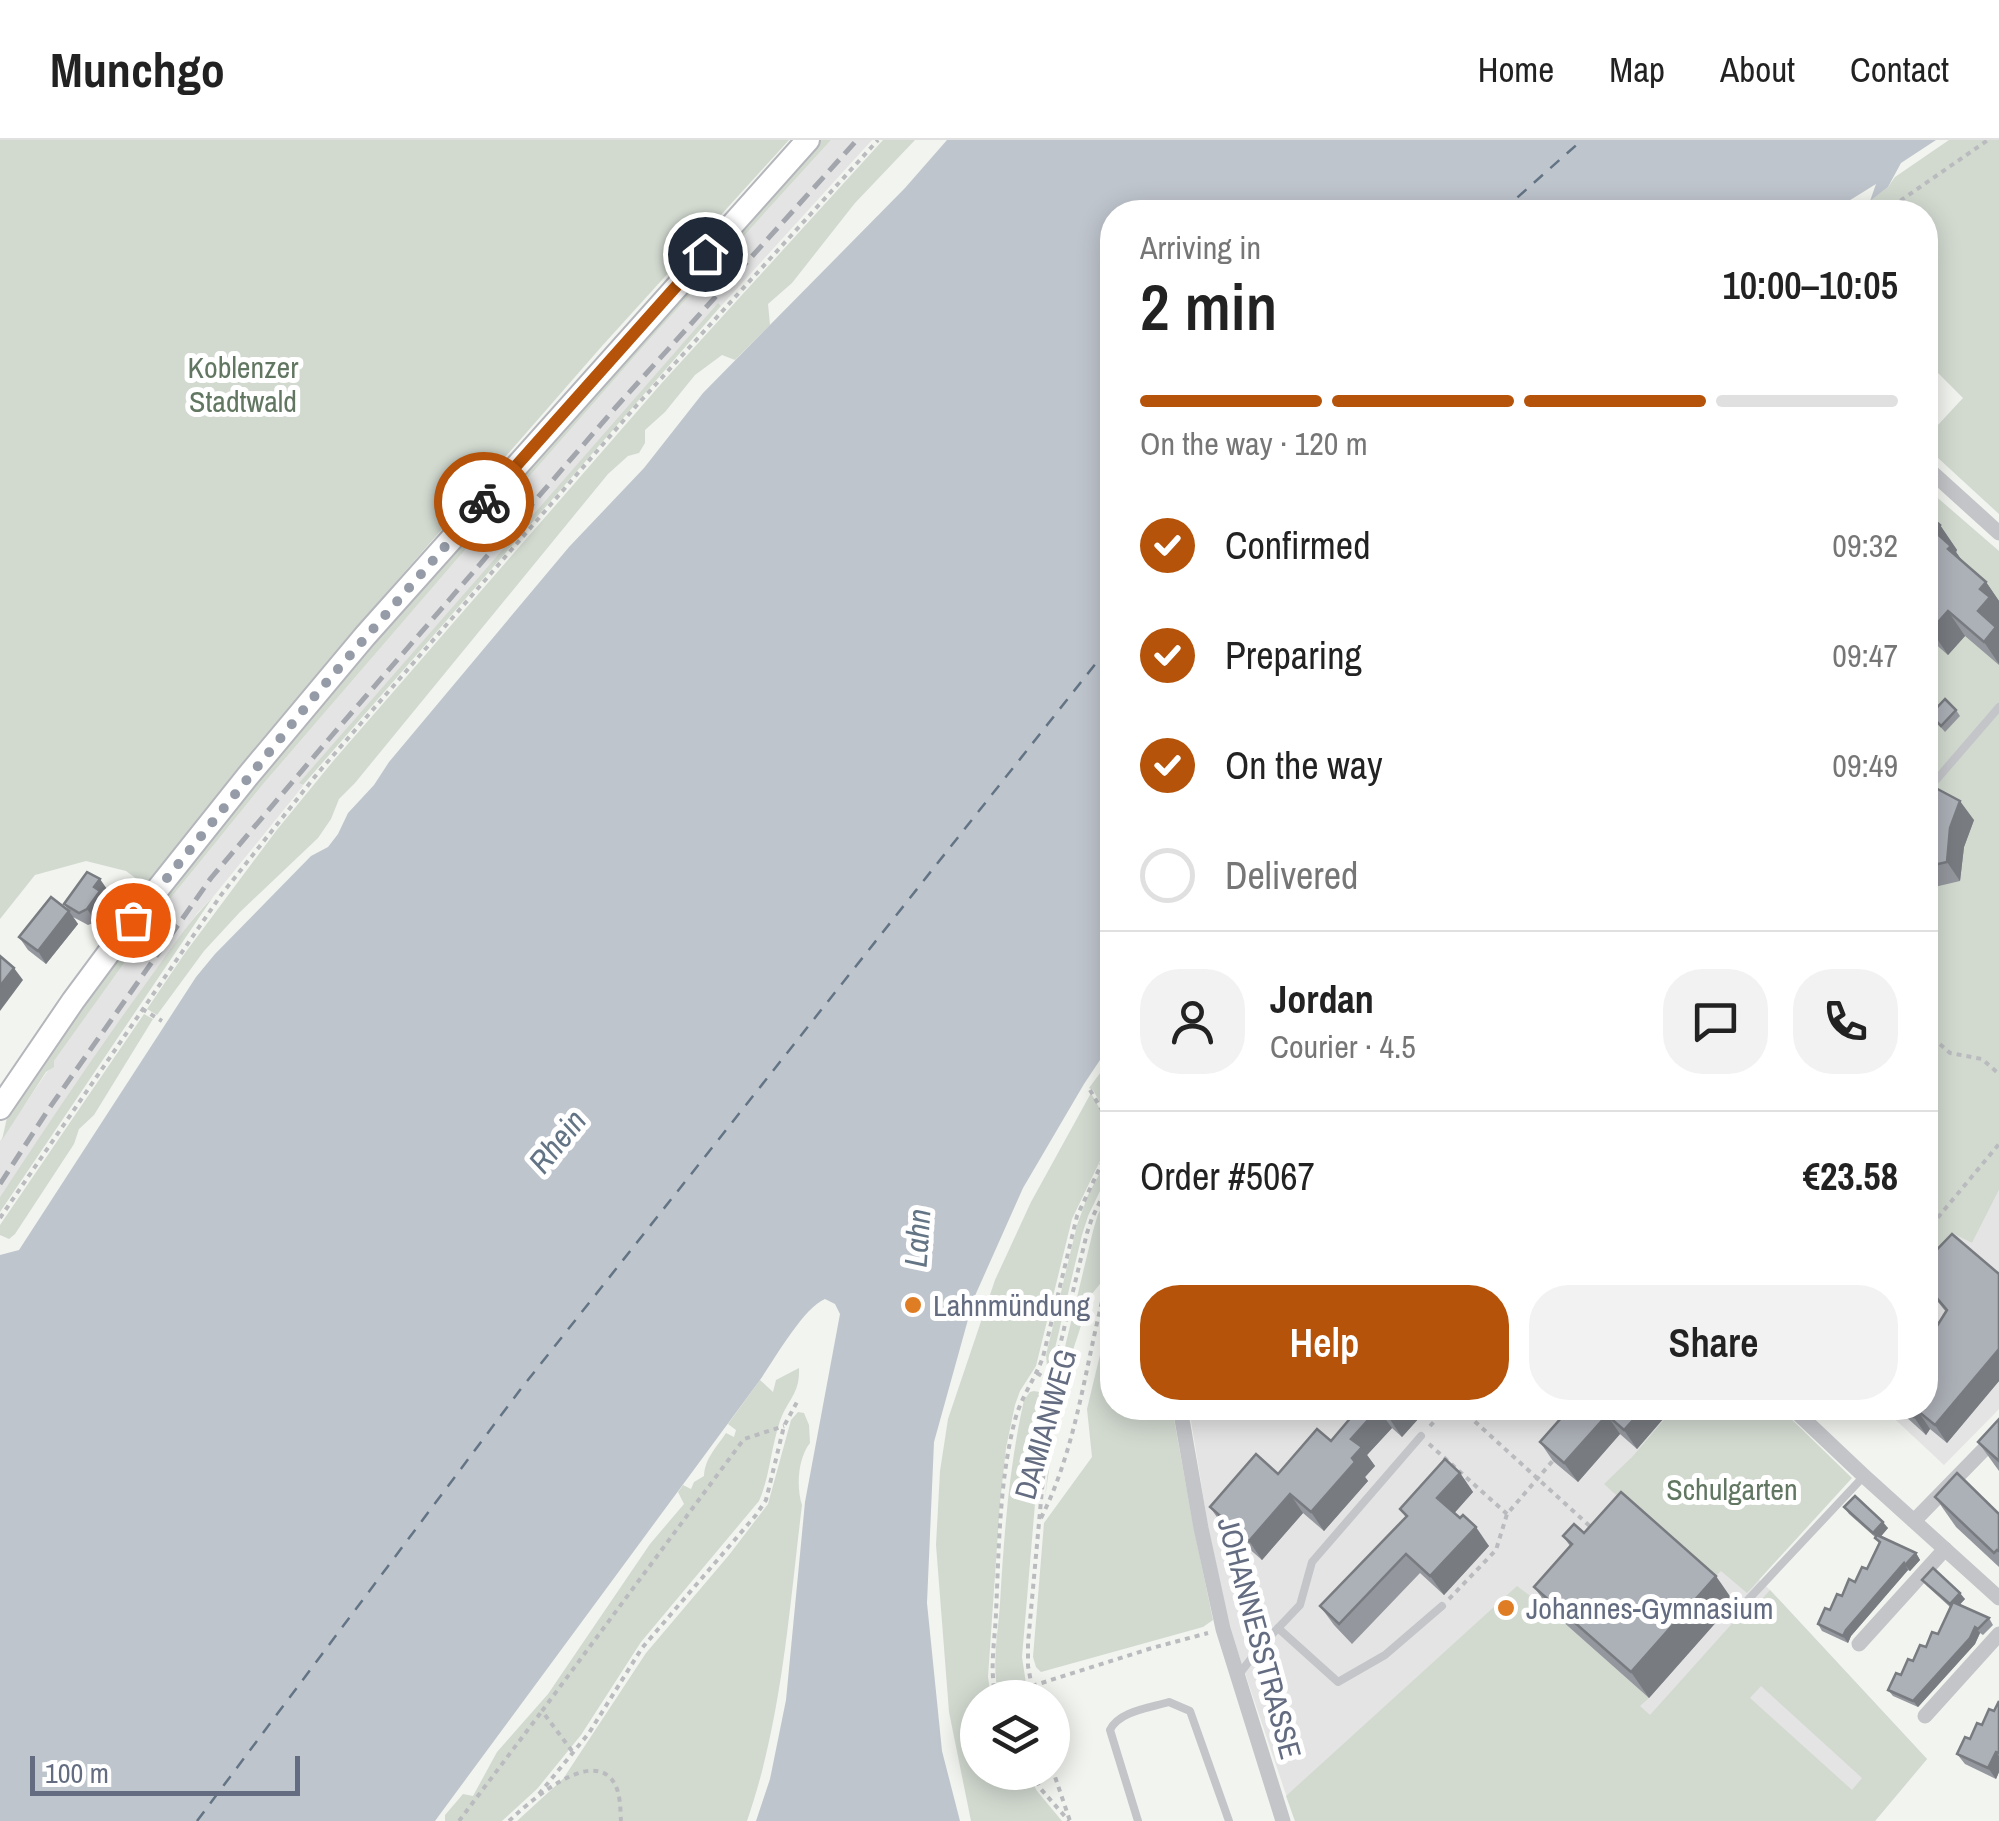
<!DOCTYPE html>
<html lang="en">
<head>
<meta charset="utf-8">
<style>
  body { margin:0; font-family:"Archivo Narrow",sans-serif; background:#f2f2f2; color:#222; height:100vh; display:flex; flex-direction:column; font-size:38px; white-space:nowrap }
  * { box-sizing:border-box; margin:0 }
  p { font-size:32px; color:#767676 }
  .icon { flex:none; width:55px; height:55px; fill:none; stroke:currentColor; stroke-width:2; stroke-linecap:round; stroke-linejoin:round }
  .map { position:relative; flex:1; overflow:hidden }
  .details { position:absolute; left:1100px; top:60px; width:838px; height:1220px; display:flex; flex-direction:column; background:#fff; border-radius:40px; box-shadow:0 5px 25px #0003 }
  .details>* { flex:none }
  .controls { position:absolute; left:960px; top:1540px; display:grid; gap:20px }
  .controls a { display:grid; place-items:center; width:110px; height:110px; border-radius:50%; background:#fff; box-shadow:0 5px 25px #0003; font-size:50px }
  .scale { position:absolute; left:30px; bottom:25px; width:270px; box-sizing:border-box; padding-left:10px; border:5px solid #636c80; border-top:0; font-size:28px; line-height:35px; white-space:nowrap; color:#636c80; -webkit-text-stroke:8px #fff; paint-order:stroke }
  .pin { position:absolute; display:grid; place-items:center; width:85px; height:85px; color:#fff; margin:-42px; border:5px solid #fff; border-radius:50%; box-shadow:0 2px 10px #0007 }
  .courier { position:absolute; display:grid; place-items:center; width:100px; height:100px; margin:-50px; border:8px solid #b45309; border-radius:50%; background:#fff; color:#222; box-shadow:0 2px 12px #0007 }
  .head em { font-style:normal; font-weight:600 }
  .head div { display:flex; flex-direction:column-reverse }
  .head { display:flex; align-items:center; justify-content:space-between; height:170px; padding:0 40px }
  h1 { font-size:65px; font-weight:600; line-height:75px }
  .bar { display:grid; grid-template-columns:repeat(4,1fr); gap:15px 10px; align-content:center; height:120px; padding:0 40px }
  .bar i { height:12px; border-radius:8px; background:#e0e0e0 }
  .bar .active { background:#b45309 }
  .bar p { grid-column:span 4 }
  .line { display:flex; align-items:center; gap:25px; padding:0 40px; border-top:2px solid #e0e0e0 }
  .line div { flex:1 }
  .round { display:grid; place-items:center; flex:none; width:105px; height:105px; border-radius:40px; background:#f2f2f2 }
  ol { padding:0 40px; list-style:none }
  li { display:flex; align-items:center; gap:30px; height:110px }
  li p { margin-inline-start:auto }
  li .icon { padding:10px; border-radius:50%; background:#b45309; color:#fff; stroke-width:4 }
  li:last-child { color:#767676 }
  li i { width:55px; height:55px; border:5px solid #e0e0e0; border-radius:50% }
  .action { display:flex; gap:20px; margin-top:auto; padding:20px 40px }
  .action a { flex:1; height:115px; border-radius:40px; background:#b45309; color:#fff; font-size:40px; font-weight:600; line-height:115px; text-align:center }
  .action a+a { background:#f2f2f2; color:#222 }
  header { display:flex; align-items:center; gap:60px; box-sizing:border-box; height:140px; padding:0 50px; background:#fff; border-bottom:2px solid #e0e0e0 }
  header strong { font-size:48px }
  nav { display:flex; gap:55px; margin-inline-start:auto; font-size:35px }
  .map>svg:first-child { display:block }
  .built { fill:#e3e4e3 }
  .green { fill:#d2dad0; fill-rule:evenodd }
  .water { fill:#bfc5cd }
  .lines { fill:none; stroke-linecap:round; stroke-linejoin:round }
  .ferry { stroke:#637485; stroke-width:2.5; stroke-dasharray:12 10; stroke-linecap:butt }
  .primary-casing { stroke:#b4b6bb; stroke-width:26 }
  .path { stroke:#babbbe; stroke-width:4; stroke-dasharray:5 5; stroke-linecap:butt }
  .lane { stroke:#c3c5c9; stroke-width:8 }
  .street { stroke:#c3c5c9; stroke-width:15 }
  .primary { stroke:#fff; stroke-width:22 }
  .rail { stroke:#a3a6ad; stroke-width:5; stroke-dasharray:15 8; stroke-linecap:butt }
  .wall { fill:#94979d }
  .shaded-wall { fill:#787b80 }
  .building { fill:#acb0b7; stroke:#787b80; stroke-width:2.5 }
  .done { stroke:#959ca7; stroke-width:10; stroke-dasharray:0 18 }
  .route { stroke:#b45309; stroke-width:12 }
  .poi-dot { fill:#df7d24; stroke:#fff; stroke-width:4 }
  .labels { text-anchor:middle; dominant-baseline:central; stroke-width:10; stroke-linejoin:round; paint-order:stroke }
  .park-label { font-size:30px; fill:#627762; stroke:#fff }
  .poi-label { font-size:30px; fill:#636c80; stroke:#fff; text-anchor:start }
  .street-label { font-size:30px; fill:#636c80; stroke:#fff }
  .water-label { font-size:32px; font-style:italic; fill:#637485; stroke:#fff }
</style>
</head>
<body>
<header>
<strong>Munchgo</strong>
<nav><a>Home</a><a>Map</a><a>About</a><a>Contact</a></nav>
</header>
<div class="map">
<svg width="1999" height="1681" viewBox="0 0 1999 1681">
  <rect width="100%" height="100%" fill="#f2f4ef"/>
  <!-- built -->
  <g class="built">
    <polygon points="831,0 872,0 721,166 718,164 300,643 303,646 213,757 198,772 128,869 0,1057 0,1001 47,932 53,927 54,921 99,858 157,777 165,771 169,760 264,643 489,382 649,200"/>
    <polygon points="1999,1050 1999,1269 1944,1325 1883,1268 1925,1268 1925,1123 1953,1093 1972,1103"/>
    <polygon points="1189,1268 1674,1268 1631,1318 1770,1450 1927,1619 1875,1681 1295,1681 1229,1486 1208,1386"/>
  </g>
  <!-- green -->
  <g class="green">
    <polygon points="0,0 789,0 602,206 347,498 146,746 126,731 86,721 35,735 0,779"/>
    <polygon points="819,0 831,0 649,200 489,382 264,643 169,760 165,771 157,777 54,921 54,927 46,932 2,1000 8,973 103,834 286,601"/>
    <polygon points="883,0 915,0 855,63 792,143 768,164 770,185 735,220 722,215 695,235 665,272 645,290 645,303 639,313 628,316 608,334 355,643 339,659 331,679 318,698 240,772 204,811 157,875 147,869 185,813 276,691 334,620 660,245"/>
    <polygon points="1949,0 1999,0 1999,374 1925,306 1925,299 1963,258 1925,220 1925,72 1855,72 1888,47 1895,37"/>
    <polygon points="718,163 721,166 303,645 299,643"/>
    <polygon points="1925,347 1999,411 1999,1050 1972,1103 1952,1093 1925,1123"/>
    <path d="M213 757 0 1072V1057C48 984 96 912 147 842 168 813 188 782 213 757Z"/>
    <polygon points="144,874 153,879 94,975 79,989 74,1004 15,1094 9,1099 0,1095 0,1085"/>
    <polygon points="1112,917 1112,984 1093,950 1089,948"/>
    <polygon points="1091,953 1112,991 1112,996 1072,1079 1036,1226 1020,1251 1015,1265 1006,1308 1000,1363 988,1537 991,1557 978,1558 978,1632 1027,1633 1037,1651 1062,1681 971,1681 949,1572 936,1405 940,1331 948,1279 995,1140 1031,1062"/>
    <polygon points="1109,1016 1112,1016 1112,1026 1088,1076 1082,1095 1050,1229 1047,1227 1046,1215 1077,1085 1088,1055"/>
    <polygon points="1112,1052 1112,1129 1091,1155 1074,1207 1054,1294 1045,1358 1056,1256 1064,1211 1093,1091 1098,1074"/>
    <polygon points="1112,1165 1112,1268 1172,1268 1194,1389 1213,1480 1203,1487 1041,1532 1036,1527 1033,1517 1044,1383 1092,1317 1087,1269"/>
    <path d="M799 1228C800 1254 788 1259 780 1281 771 1307 770 1336 759 1361L641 1502 581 1595 537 1649 502 1681H445V1675L463 1654 473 1656 497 1612 548 1554 650 1404 684 1364 678 1352 683 1345 691 1349 694 1342 704 1336C705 1318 716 1308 726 1293L734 1297 736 1290 728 1284 760 1240 773 1252 776 1240Z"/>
    <path d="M1034 1251 1039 1252 1044 1258 1022 1517 1028 1557H999C991 1527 998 1495 1000 1463 1004 1396 1009 1326 1024 1260L1030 1252Z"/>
    <polygon points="1674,1268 1780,1268 1852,1338 1747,1453 1721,1431 1710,1441 1604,1344 1631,1318"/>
    <path d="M798 1272 804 1273 809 1285 810 1303C798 1318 796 1347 802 1365 789 1471 782 1580 747 1681H517L563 1639 646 1513 729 1415 768 1364 791 1280Z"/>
    <path d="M1517 1446 1552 1472 1649 1558 1640 1566 1650 1575 1737 1478 1744 1479 1770 1450 1927 1619 1875 1681H1295L1286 1656ZM1761 1546 1862 1638 1852 1650 1750 1558Z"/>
  </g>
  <!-- water -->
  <path class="water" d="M947 0H1936L1901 23 1888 47 1870 61 1876 44 1831 72H1112V902L1084 944 1023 1048 974 1158 934 1302 927 1463 942 1611 960 1681H756L770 1639 786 1560 805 1362 840 1174 835 1164 825 1159C804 1167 774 1220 760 1240L435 1681H0V1115L19 1110 196 837 215 814 311 716 328 707 338 694 348 673 374 645 389 622 569 407 644 328 703 253 905 48Z"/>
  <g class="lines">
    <!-- ferry -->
    <g class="ferry">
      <polyline points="1501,72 1582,0"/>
      <polyline points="197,1681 520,1250 1112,503"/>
    </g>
    <defs>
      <polyline id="primary" points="0,968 73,861 133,780 247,637 365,496 808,0"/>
    </defs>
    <!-- primary casing -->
    <use href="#primary" class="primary-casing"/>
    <!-- path -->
    <g class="path">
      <polyline points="1884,72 1988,0"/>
      <polyline points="142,869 162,881"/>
      <polyline points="1925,891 1950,913 1982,919 1999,934"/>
      <polyline points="1090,950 1112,987"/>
      <polyline points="0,1078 221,755 317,634 637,265 878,0"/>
      <polyline points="1925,1093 1999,1004"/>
      <polyline points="1037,1233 1053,1243"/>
      <polyline points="1460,1268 1593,1389"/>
      <polyline points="1430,1286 1447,1268"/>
      <polyline points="1429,1304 1507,1374"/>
      <path d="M1041 1378C1077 1307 1085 1226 1105 1150L1112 1142"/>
      <polyline points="1449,1459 1496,1410 1507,1374 1556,1317"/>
      <polyline points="1032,1546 1152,1508 1208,1493"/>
      <path d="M996 1558C989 1529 995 1501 996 1473 999 1409 999 1342 1015 1280 1021 1257 1035 1239 1043 1217L1077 1076 1112 1002"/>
      <polyline points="1034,1558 1028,1526 1028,1503 1050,1262 1057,1218 1087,1093 1092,1078 1112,1037"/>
      <polyline points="572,1611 542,1571 744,1299 784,1286"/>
      <polyline points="1052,1628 1070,1681"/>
      <polyline points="1032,1632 1040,1648 1069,1681"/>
      <polyline points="539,1654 589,1593 642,1508 756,1375 766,1360 784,1286 797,1262"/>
      <polyline points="459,1681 542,1571"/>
      <path d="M509 1681C527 1664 581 1616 607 1635 621 1645 620 1666 621 1681"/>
    </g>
    <!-- lane -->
    <g class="lane">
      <polyline points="1937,639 1999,567"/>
      <polyline points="1744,1464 1864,1336"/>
      <polyline points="1278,1488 1338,1542 1385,1515 1442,1466"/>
      <polyline points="1240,1533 1261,1506 1300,1465 1312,1422 1421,1296"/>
      <path d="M1138 1681 1110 1590C1119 1571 1150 1568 1169 1562L1190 1571 1229 1681"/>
    </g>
    <!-- street -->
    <g class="street">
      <polyline points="1925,326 1999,393"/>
      <polyline points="1180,1268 1201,1388 1223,1489 1283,1681"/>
      <polyline points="1792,1268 1864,1336 1999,1458"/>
      <polyline points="1914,1381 1999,1294"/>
      <polyline points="1859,1504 1945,1409"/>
      <polyline points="1925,1576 1999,1494"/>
    </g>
    <!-- primary -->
    <use href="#primary" class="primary"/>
    <!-- rail -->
    <polyline class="rail" points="0,1044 48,970 211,738 328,600 616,267 857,0"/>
  </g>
  <!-- wall -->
  <g class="wall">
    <polygon points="1925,372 1940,385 1957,410 1956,412 1963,422 1986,442 1999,461 1999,525 1965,496 1948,515 1925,495"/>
    <polygon points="1956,570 1960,576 1945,592 1930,575"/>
    <polygon points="1925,659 1974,680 1964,707 1960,741 1926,749"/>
    <polygon points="109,752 105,758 109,764 96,782 88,785 73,777 78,784 46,824 28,810 19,797 69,771 64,764"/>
    <polygon points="1925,1122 1999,1134 1999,1241 1947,1303 1930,1289 1926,1295 1904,1275 1899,1268 1925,1268 1946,1172 1925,1146"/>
    <polygon points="1336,1268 1428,1268 1402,1297 1392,1288 1367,1315 1375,1326 1365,1337 1368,1341 1324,1391 1303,1373 1262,1420 1223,1386 1210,1367 1278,1334 1331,1301 1349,1279"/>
    <polygon points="1570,1268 1663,1279 1637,1309 1620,1294 1578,1342 1553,1321 1540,1302"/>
    <polygon points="1999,1279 1999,1331 1978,1302"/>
    <polygon points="1460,1333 1473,1352 1454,1373 1489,1406 1444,1455 1420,1433 1352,1504 1334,1485 1320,1466 1406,1377 1400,1369"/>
    <polygon points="1935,1357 1999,1374 1999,1427 1956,1387"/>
    <polygon points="1844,1367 1888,1388 1881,1396 1916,1413 1920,1420 1910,1431 1908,1430 1851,1496 1848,1503 1822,1491 1818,1484 1867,1429 1879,1403 1875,1397 1849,1374"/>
    <polygon points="1584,1393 1734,1462 1649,1558 1552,1472 1534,1447 1570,1406 1563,1396"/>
    <polygon points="1922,1440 1965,1459 1959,1465 1989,1478 1993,1485 1983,1495 1980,1493 1975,1504 1918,1567 1893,1556 1888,1550 1938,1494 1950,1467 1927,1446"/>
    <polygon points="1999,1561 1999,1632 1996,1639 1965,1624 1957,1614 1994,1571"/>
  </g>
  <!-- shaded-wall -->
  <g class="shaded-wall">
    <polygon points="1940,385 1957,410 1956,412 1969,431 1952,416 1934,391"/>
    <polygon points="1986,442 1999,461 1999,524 1984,502 1978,471 1980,449"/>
    <polygon points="1948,471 1965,496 1948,515 1931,490"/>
    <polygon points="1960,661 1974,680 1964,707 1960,741 1947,722 1950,688"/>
    <polygon points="100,739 109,752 105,758 109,764 96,782 87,769 94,747"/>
    <polygon points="69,771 78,784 46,824 38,811"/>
    <polygon points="14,828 23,840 0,871 0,846"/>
    <polygon points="1999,1209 1999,1241 1947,1303 1935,1285"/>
    <polygon points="1399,1268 1428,1268 1402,1297 1389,1278"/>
    <polygon points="1644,1268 1655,1268 1663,1279 1637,1309 1624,1290"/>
    <polygon points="1378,1269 1392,1288 1367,1315 1375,1326 1365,1337 1368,1341 1324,1391 1311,1372 1352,1318 1351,1299"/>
    <polygon points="1918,1271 1930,1289 1926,1295 1914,1277"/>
    <polygon points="1607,1275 1620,1294 1578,1342 1564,1323"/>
    <polygon points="1460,1333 1473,1352 1451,1377 1437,1358"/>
    <polygon points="1290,1354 1303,1373 1262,1420 1249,1401"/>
    <polygon points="1883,1382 1888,1388 1878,1400 1873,1393"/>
    <polygon points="1476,1387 1489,1406 1444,1455 1430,1436"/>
    <polygon points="1916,1413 1920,1420 1910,1431 1905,1425"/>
    <polygon points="1904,1423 1908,1430 1851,1496 1848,1503 1843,1496 1846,1490"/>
    <polygon points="1716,1436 1734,1462 1649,1558 1631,1532"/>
    <polygon points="1960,1453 1965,1459 1954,1471 1950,1464"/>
    <polygon points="1975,1487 1980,1493 1975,1504 1918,1567 1913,1561"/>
    <polygon points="1996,1612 1999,1616 1999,1632 1996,1639 1988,1628"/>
  </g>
  <!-- building -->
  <g class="building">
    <polygon points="1925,372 1940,385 1934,391 1951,406 1948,409 1986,442 1980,449 1990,457 1978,471 1996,487 1984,502 1948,471 1931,490 1925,485"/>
    <polygon points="1945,559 1956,570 1941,586 1930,575"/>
    <polygon points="1930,645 1960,661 1950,688 1947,722 1925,727 1925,659"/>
    <polygon points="87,732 100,739 94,747 100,751 87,769 79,773 64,764"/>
    <polygon points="51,757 69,771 38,811 19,797"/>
    <polygon points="0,816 14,828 0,846"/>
    <polygon points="1952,1094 1999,1134 1999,1209 1935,1285 1918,1271 1914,1277 1903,1268 1925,1268 1925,1205 1947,1170 1925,1144 1925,1122"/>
    <polygon points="1344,1268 1399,1268 1389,1278 1378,1269 1351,1299 1362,1307 1352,1318 1355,1322 1311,1372 1290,1354 1249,1401 1210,1367 1256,1314 1278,1334 1317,1289 1331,1301 1353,1275"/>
    <polygon points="1570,1268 1644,1268 1624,1290 1607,1275 1564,1323 1540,1302"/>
    <polygon points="1999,1279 1999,1321 1978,1302"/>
    <polygon points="1445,1319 1460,1333 1437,1358 1460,1378 1463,1375 1476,1387 1430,1436 1406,1414 1339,1484 1320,1466 1407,1376 1400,1369"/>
    <polygon points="1957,1333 1999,1374 1999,1411 1997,1410 1994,1413 1935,1357"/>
    <polygon points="1621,1352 1716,1436 1631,1532 1534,1447 1572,1404 1563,1396 1574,1384 1584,1393"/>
    <polygon points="1855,1356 1883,1382 1873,1393 1844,1367"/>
    <polygon points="1877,1395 1916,1413 1905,1425 1904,1423 1846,1490 1843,1496 1818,1484 1825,1468 1830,1470 1837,1454 1842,1456 1849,1439 1855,1442 1862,1427 1867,1429 1880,1402 1875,1398"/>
    <polygon points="1933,1428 1960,1453 1950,1464 1922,1440"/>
    <polygon points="1953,1462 1989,1478 1978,1489 1975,1487 1970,1498 1913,1561 1888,1550 1896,1533 1901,1535 1908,1519 1913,1521 1920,1505 1926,1507 1932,1492 1938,1494"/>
    <polygon points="1999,1561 1999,1613 1996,1612 1988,1628 1957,1614 1965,1597 1970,1599 1977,1583 1982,1585 1989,1569 1994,1571"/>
  </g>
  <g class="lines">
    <!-- done -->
    <polyline class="done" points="133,780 318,552 484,362"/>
    <!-- route -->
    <polyline class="route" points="484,362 705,114"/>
  </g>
  <!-- markers -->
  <g class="poi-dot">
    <circle cx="913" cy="1165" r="10"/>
    <circle cx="1506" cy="1468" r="10"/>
  </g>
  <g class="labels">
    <!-- park labels -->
    <g class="park-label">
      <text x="243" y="227">Koblenzer<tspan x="243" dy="34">Stadtwald</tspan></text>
      <text x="1732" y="1349">Schulgarten</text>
    </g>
    <!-- poi labels -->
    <g class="poi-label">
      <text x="933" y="1165">Lahnmündung</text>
      <text x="1526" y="1468">Johannes-Gymnasium</text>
    </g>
    <!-- street labels -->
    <g class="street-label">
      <text transform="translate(1045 1284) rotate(-74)">DAMIANWEG</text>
      <text transform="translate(1260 1498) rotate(75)">JOHANNESSTRASSE</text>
    </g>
    <!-- water labels -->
    <g class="water-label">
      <text transform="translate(557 1001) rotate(-51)">Rhein</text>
      <text transform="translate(917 1098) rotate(-86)">Lahn</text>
    </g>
  </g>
</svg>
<div class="controls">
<a><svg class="icon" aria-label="layers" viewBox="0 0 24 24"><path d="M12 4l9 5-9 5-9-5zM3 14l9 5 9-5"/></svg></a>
</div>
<div class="scale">100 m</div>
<div class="pin" style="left:133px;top:780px;background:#ea580c"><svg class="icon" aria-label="bag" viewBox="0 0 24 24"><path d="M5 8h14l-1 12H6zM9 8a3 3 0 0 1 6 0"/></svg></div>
<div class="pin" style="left:705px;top:114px;background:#1f2937"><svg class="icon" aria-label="home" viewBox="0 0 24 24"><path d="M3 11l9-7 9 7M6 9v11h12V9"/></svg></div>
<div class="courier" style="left:484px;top:362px"><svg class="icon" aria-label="bike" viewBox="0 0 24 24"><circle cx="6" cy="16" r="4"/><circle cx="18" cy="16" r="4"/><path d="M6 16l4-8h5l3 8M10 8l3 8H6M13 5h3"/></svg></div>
<section class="details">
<div class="head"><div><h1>2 min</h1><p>Arriving in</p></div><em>10:00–10:05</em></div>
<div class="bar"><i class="active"></i><i class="active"></i><i class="active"></i><i></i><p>On the way · 120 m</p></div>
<ol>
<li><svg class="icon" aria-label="check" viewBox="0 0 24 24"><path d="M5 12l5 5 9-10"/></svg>Confirmed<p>09:32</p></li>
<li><svg class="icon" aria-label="check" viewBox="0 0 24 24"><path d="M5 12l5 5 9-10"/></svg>Preparing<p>09:47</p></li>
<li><svg class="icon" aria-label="check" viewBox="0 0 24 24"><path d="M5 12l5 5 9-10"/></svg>On the way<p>09:49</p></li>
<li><i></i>Delivered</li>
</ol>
<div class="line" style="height:180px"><a class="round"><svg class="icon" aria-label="person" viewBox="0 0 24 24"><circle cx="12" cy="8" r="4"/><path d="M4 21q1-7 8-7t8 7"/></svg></a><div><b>Jordan</b><p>Courier · 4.5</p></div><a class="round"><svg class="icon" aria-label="chat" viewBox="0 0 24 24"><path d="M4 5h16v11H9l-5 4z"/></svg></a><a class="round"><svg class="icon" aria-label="phone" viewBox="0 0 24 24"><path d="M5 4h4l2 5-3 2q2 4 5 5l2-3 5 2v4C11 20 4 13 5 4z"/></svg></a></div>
<div class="line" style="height:130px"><div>Order #5067</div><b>€23.58</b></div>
<div class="action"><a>Help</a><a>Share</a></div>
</section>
</div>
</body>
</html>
